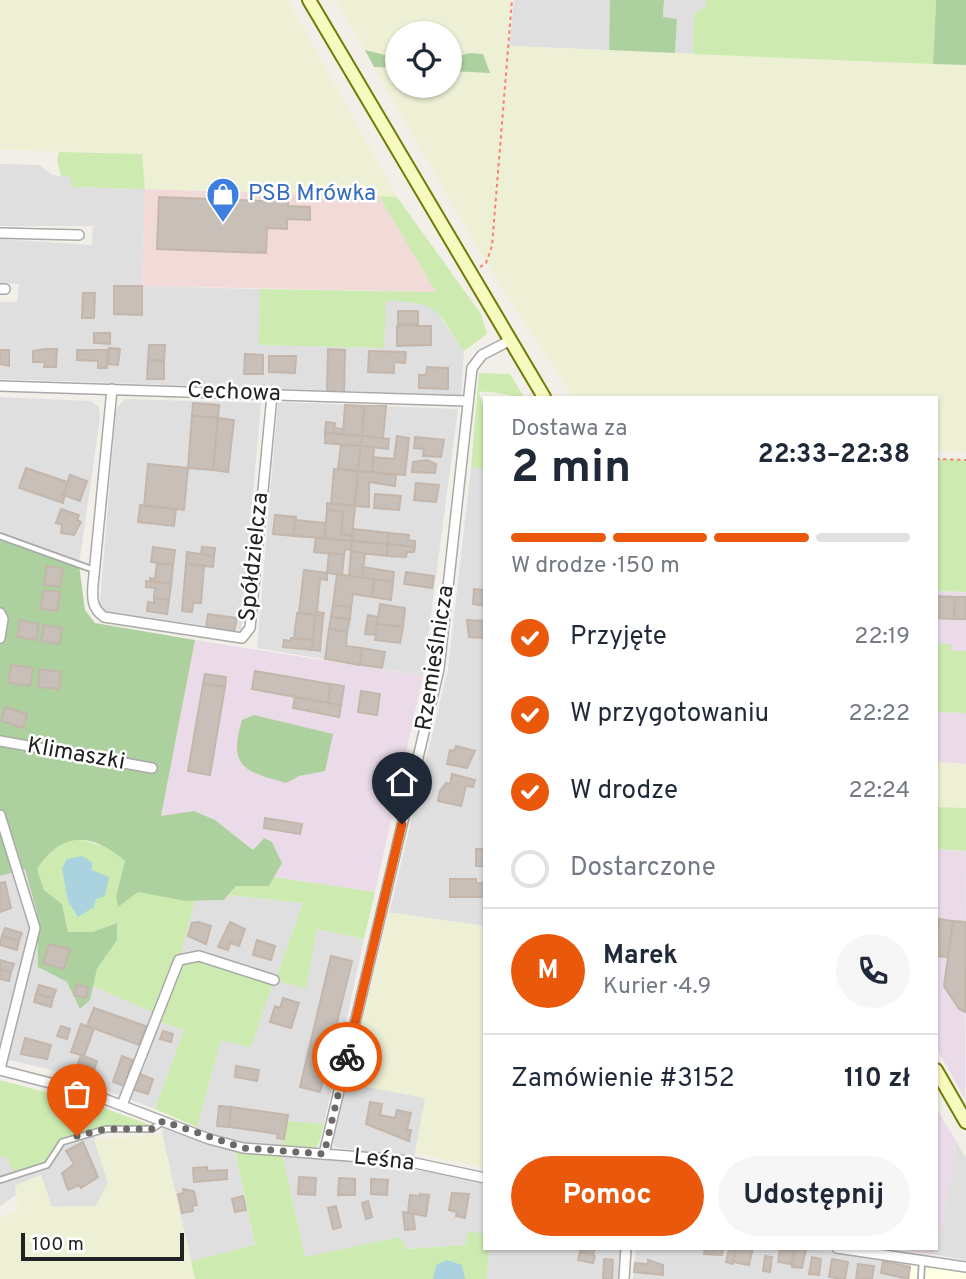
<!DOCTYPE html>
<html lang="pl">
<head>
<meta charset="utf-8">
<style>
  body { margin:0; font-family:Overpass,sans-serif; background:#f6f6f7; color:#1f2937; height:100vh; display:flex; flex-direction:column; font-size:26px; white-space:nowrap }
  * { box-sizing:border-box; margin:0 }
  p { font-size:23px; color:#747a83 }
  .icon { flex:none; width:38px; height:38px; fill:none; stroke:currentColor; stroke-width:2; stroke-linecap:round; stroke-linejoin:round }
  .map { position:relative; flex:1; overflow:hidden }
  .details { position:absolute; left:483px; top:396px; width:455px; height:854px; display:flex; flex-direction:column; background:#fff; border-radius:0px; box-shadow:0 2px 5px #0004 }
  .details>* { flex:none }
  .tools { position:absolute; left:385px; top:21px; display:grid; gap:14px }
  .tools a { display:grid; place-items:center; width:77px; height:77px; border-radius:50%; background:#fff; box-shadow:0 2px 5px #0004; font-size:35px }
  .scale { position:absolute; left:21px; bottom:18px; width:163px; box-sizing:border-box; padding-left:7px; border:4px solid #222; border-top:0; font-size:19px; line-height:24px; white-space:nowrap; color:#222; -webkit-text-stroke:5px #fff; paint-order:stroke }
  .pin { position:absolute; display:grid; place-items:center; width:60px; height:60px; color:#fff; margin:-72px -30px; border-radius:50% 50% 50% 0; rotate:-45deg; box-shadow:0 0 7px #0007 }
  .pin .icon { rotate:45deg }
  .courier { position:absolute; display:grid; place-items:center; width:70px; height:70px; margin:-35px; border:5px solid #ea580c; border-radius:50%; background:#fff; color:#222; box-shadow:0 2px 9px #0007 }
  .headline em { font-style:normal; font-weight:700 }
  .headline div { display:flex; flex-direction:column-reverse }
  .headline { display:flex; align-items:center; justify-content:space-between; height:119px; padding:0 28px }
  h1 { font-size:46px; font-weight:700; line-height:52px }
  .bar { display:grid; grid-template-columns:repeat(4,1fr); gap:10px 7px; align-content:center; height:84px; padding:0 28px }
  .bar i { height:9px; border-radius:5px; background:#e0e1e3 }
  .bar .active { background:#ea580c }
  .bar p { grid-column:span 4 }
  .line { display:flex; align-items:center; gap:18px; padding:0 28px; border-top:2px solid #e0e1e3 }
  .line div { flex:1 }
  .round { display:grid; place-items:center; flex:none; width:74px; height:74px; border-radius:37px; background:#f6f6f7 }
  ol { padding:0 28px; list-style:none }
  li { display:flex; align-items:center; gap:21px; height:77px }
  li p { margin-inline-start:auto }
  li .icon { padding:7px; border-radius:50%; background:#ea580c; color:#fff; stroke-width:4 }
  li:last-child { color:#747a83 }
  li i { width:38px; height:38px; border:4px solid #e0e1e3; border-radius:50% }
  .action { display:flex; gap:14px; margin-top:auto; padding:14px 28px }
  .action a { flex:1; height:80px; border-radius:42px; background:#ea580c; color:#fff; font-size:28px; font-weight:700; line-height:80px; text-align:center }
  .action a+a { background:#f6f6f7; color:#1f2937 }
  .map>svg:first-child { display:block }
  .residential { fill:#e0dfdf }
  .commercial { fill:#f2dad9 }
  .industrial { fill:#ebdbe8 }
  .education { fill:#ffffe5 }
  .farmland { fill:#eef0d5 }
  .grass { fill:#cdebb0 }
  .forest { fill:#add19e }
  .water { fill:#aad3df }
  .building { fill:#c7bfb8; stroke:#c4b6ab; stroke-width:2 }
  .lines { fill:none; stroke-linecap:round; stroke-linejoin:round }
  .lane-casing { stroke:#a9a9a9; stroke-width:8 }
  .street-casing { stroke:#a9a9a9; stroke-width:12 }
  .secondary-casing { stroke:#707d05; stroke-width:16 }
  .path { stroke:#fa8072; stroke-width:2; stroke-dasharray:3.5 3.5; stroke-linecap:butt }
  .lane { stroke:#fff; stroke-width:4.5 }
  .street { stroke:#fff; stroke-width:9 }
  .secondary { stroke:#f7fabf; stroke-width:12 }
  .done { stroke:#6b6a68; stroke-width:7; stroke-dasharray:0 12.6 }
  .route { stroke:#ea580c; stroke-width:9 }
  .labels { text-anchor:middle; dominant-baseline:central; stroke-width:5; stroke-linejoin:round; paint-order:stroke }
  .shop-label { font-size:23px; fill:#366cbe; stroke:#fff; text-anchor:start }
  .street-label { font-size:23px; fill:#222; stroke:#fff }
</style>
</head>
<body>
<div class="map">
<svg width="966" height="1279" viewBox="0 0 966 1279">
  <rect width="100%" height="100%" fill="#f2efe9"/>
  <!-- residential -->
  <g class="residential">
    <polygon points="514,0 610,0 609,50 509,46"/>
    <polygon points="664,0 706,0 707,6 694,15 693,54 675,53 677,19 663,18"/>
    <polygon points="0,164 39,165 52,175 72,177 72,187 145,189 142,286 260,289 260,345 384,348 385,301 423,301 436,311 464,351 461,395 0,379 0,302 17,302 19,284 0,283 0,239 92,245 93,226 0,226"/>
    <polygon points="0,397 91,401 99,407 100,418 79,565 0,536"/>
    <polygon points="125,399 261,403 241,631 105,611 100,603 116,409"/>
    <polygon points="278,402 458,409 423,676 257,648"/>
    <polygon points="471,468 485,469 485,926 389,914 448,669"/>
    <polygon points="25,869 37,913 38,967 67,982 90,1000 93,986 156,1014 155,1020 184,1030 155,1109 52,1070 0,1058 0,876"/>
    <polygon points="229,895 303,903 275,980 306,988 317,929 364,939 324,1124 287,1121 282,1152 485,1179 485,1234 468,1231 466,1245 407,1249 400,1237 305,1258 282,1152 234,1146 255,1246 191,1261 162,1134 163,1121 195,1133 221,1040 174,968 195,901 224,900"/>
    <polygon points="347,1083 426,1098 414,1158 335,1147 333,1142"/>
    <polygon points="93,1132 108,1183 97,1206 51,1207 41,1175 15,1186 16,1195 0,1206 0,1156 7,1158 16,1175 62,1142"/>
    <polygon points="956,1141 966,1158 966,1260 937,1255"/>
    <polygon points="489,1248 626,1248 624,1279 487,1279"/>
    <polygon points="636,1248 805,1248 911,1264 910,1279 633,1279"/>
  </g>
  <!-- commercial -->
  <polygon class="commercial" points="145,189 379,196 436,292 142,286"/>
  <!-- industrial -->
  <g class="industrial">
    <polygon points="936,591 966,592 966,651 951,651 951,644 936,643"/>
    <polygon points="195,640 423,676 375,892 274,877 282,863 263,838 253,850 215,820 160,817"/>
    <polygon points="936,712 966,713 966,764 936,762"/>
    <polygon points="936,849 966,851 965,1099 936,1047"/>
    <polygon points="936,1108 956,1141 937,1255 888,1248 936,1248"/>
  </g>
  <!-- education -->
  <polygon class="education" points="911,1264 966,1271 966,1279 910,1279"/>
  <!-- farmland -->
  <g class="farmland">
    <polygon points="0,0 288,0 397,197 145,189 142,154 0,150"/>
    <polygon points="335,0 512,0 509,46 966,65 966,452 936,450 936,397 573,397 486,263 374,67 397,68 397,86 450,86 450,71 490,73 484,55 469,53 450,59 450,33 397,33 397,58 365,50"/>
    <polygon points="936,762 966,764 966,808 936,807"/>
    <polygon points="394,913 485,926 485,1168 415,1153 425,1098 347,1083 389,914"/>
    <polygon points="162,1134 195,1279 0,1279 0,1217 18,1211 15,1186 41,1175 52,1207 96,1206 108,1183 94,1140"/>
  </g>
  <!-- grass -->
  <g class="grass">
    <polygon points="706,0 936,0 933,64 693,54 694,14 706,6"/>
    <polygon points="59,152 142,154 145,189 71,187 71,177 61,176 57,160"/>
    <path d="M379 196 397 197 481 314 487 334 464 351C434 308 440 302 386 301L384 348 259 345 260 289 436 292Z"/>
    <path d="M479 373 510 374 524 397C507 397 497 390 479 392L485 415V469L471 468Z"/>
    <polygon points="936,459 966,460 966,592 936,591"/>
    <polygon points="936,643 951,644 951,651 966,651 966,713 936,712"/>
    <polygon points="936,807 966,808 966,851 936,849"/>
    <path d="M79 839 110 848 125 861 116 896 138 892 195 901 179 960 186 957 275 980 303 903 229 895 236 886H269L274 877 375 892 364 939 317 929 306 989 274 980 251 1047 221 1040 197 1127 155 1109 184 1030 155 1020 156 1014 93 986 97 969 117 940 116 923 92 932H68L62 904 44 890 37 869C49 852 58 842 79 839Z"/>
    <polygon points="0,1080 101,1107 153,1126 152,1129 106,1129 62,1142 47,1165 16,1176 7,1158 0,1156"/>
    <polygon points="287,1121 324,1124 319,1144 309,1154 282,1153 305,1257 400,1237 407,1249 465,1245 468,1231 485,1234 485,1248 489,1248 487,1279 195,1279 191,1261 255,1245 234,1145 282,1152"/>
  </g>
  <!-- forest -->
  <g class="forest">
    <polygon points="610,0 664,0 663,17 677,19 675,53 609,50"/>
    <polygon points="936,0 966,0 966,65 933,64"/>
    <polygon points="365,50 397,58 397,68 374,67"/>
    <polygon points="469,53 483,54 490,73 450,71 450,59"/>
    <path d="M0 536 79 565 85 610 95 623 195 640 161 816 194 811 215 820 253 850 264 838 272 842 282 863 269 886H236L224 900 186 901 138 892 118 907 116 896 125 861C91 832 62 831 37 869L44 890 62 904 68 932H92L117 923V940L97 969 90 1000 80 1009 67 982 38 967 37 913 25 869 0 876Z"/>
    <path d="M254 715 333 734 325 771 299 776 286 783C244 771 228 768 242 720Z"/>
  </g>
  <!-- water -->
  <g class="water">
    <polygon points="82,856 92,862 92,870 109,877 105,896 96,899 94,907 78,917 68,901 62,868 67,859"/>
    <polygon points="447,1260 462,1265 465,1279 433,1279 436,1265"/>
  </g>
  <!-- building -->
  <g class="building">
    <polygon points="159,197 288,202 288,206 310,207 310,220 287,219 287,229 267,228 266,253 157,249"/>
    <polygon points="114,286 142,286 142,315 114,314"/>
    <polygon points="83,293 95,293 94,318 82,318"/>
    <rect x="398" y="311" width="20" height="13"/>
    <polygon points="397,326 431,326 431,345 397,346"/>
    <polygon points="94,333 110,333 110,344 94,343"/>
    <polygon points="149,345 165,345 164,361 148,360"/>
    <polygon points="109,348 120,349 118,365 108,364"/>
    <polygon points="45,349 57,349 56,367 44,367 45,362 33,362 33,351"/>
    <polygon points="328,349 345,350 344,393 327,392"/>
    <polygon points="0,350 9,350 9,366 0,364"/>
    <polygon points="77,350 108,350 107,368 98,368 98,361 77,360"/>
    <polygon points="369,351 406,352 405,363 394,362 394,373 368,372"/>
    <polygon points="245,354 263,355 263,374 244,374"/>
    <polygon points="269,356 296,356 295,373 269,372"/>
    <polygon points="148,360 164,361 164,379 147,379"/>
    <polygon points="427,367 448,368 448,389 419,388 419,375 426,375"/>
    <polygon points="193,403 219,405 218,418 192,416"/>
    <polygon points="345,405 365,406 362,436 343,434"/>
    <polygon points="365,406 386,406 383,438 362,436"/>
    <polygon points="192,416 218,418 213,470 188,468"/>
    <polygon points="218,418 234,420 228,472 213,470"/>
    <polygon points="326,422 335,423 334,428 343,429 343,434 325,433"/>
    <polygon points="325,433 362,436 361,446 325,443"/>
    <polygon points="362,436 389,439 388,449 361,446"/>
    <polygon points="397,436 409,438 405,475 372,472 373,457 394,459"/>
    <polygon points="415,437 444,440 441,457 423,456 424,449 414,448"/>
    <polygon points="341,445 361,446 358,471 338,469"/>
    <polygon points="361,446 374,447 372,472 358,471"/>
    <polygon points="427,460 436,464 435,473 412,472 413,462"/>
    <polygon points="148,464 188,468 184,510 144,506"/>
    <polygon points="26,468 67,482 63,503 19,488"/>
    <polygon points="334,469 358,471 355,506 331,504"/>
    <polygon points="358,471 396,475 395,486 369,482 369,507 355,506"/>
    <polygon points="70,475 87,481 80,501 63,495"/>
    <polygon points="416,483 439,485 436,502 414,500"/>
    <polygon points="375,494 401,496 399,510 374,508"/>
    <polygon points="327,503 355,506 352,536 341,534 343,512 327,510"/>
    <polygon points="140,505 176,509 174,526 138,522"/>
    <polygon points="61,509 79,515 77,520 81,522 74,535 61,533 62,525 56,523"/>
    <polygon points="327,510 343,512 341,534 352,536 352,541 324,538"/>
    <polygon points="275,515 296,517 294,536 273,534"/>
    <polygon points="295,520 325,523 324,538 294,536"/>
    <polygon points="353,529 389,533 388,544 352,541"/>
    <polygon points="389,533 409,535 408,540 415,541 415,547 388,544"/>
    <polygon points="316,538 352,541 351,550 345,549 344,555 314,552"/>
    <polygon points="352,541 388,544 387,556 351,552"/>
    <polygon points="388,544 415,547 414,552 407,552 406,557 387,556"/>
    <polygon points="153,547 175,550 173,565 151,562"/>
    <polygon points="202,547 215,548 214,556 201,554"/>
    <polygon points="187,552 214,556 213,567 186,564"/>
    <polygon points="351,552 365,553 362,578 349,576"/>
    <polygon points="329,553 344,555 342,575 327,573"/>
    <polygon points="157,563 173,565 171,584 150,581 150,578 155,579"/>
    <polygon points="186,564 204,566 201,603 193,603 192,612 182,611"/>
    <polygon points="47,566 63,568 60,587 44,585"/>
    <polygon points="363,567 394,572 393,582 362,578"/>
    <polygon points="304,570 327,573 327,580 320,579 317,612 324,613 323,616 299,613"/>
    <polygon points="406,572 434,576 432,588 404,584"/>
    <polygon points="337,574 374,579 372,597 353,594 351,607 333,605"/>
    <polygon points="374,579 393,582 391,600 372,597"/>
    <polygon points="146,581 171,584 169,600 154,598 155,588 146,587"/>
    <polygon points="474,589 485,590 485,606 473,604"/>
    <polygon points="43,590 60,592 57,611 41,609"/>
    <polygon points="936,596 955,597 954,619 936,618"/>
    <polygon points="955,597 966,597 966,619 954,619"/>
    <polygon points="154,598 169,600 167,614 147,611 148,602 154,603"/>
    <polygon points="380,604 405,608 403,627 377,624"/>
    <polygon points="333,605 351,607 350,619 331,617"/>
    <polygon points="297,613 315,615 313,640 294,638"/>
    <polygon points="208,614 237,618 234,632 206,628"/>
    <polygon points="315,615 323,616 320,651 312,650"/>
    <polygon points="368,615 378,617 376,635 365,634"/>
    <polygon points="331,617 350,619 347,632 329,629"/>
    <polygon points="20,620 39,624 36,640 17,637"/>
    <polygon points="467,620 485,621 485,638 469,637"/>
    <polygon points="377,624 403,627 400,643 375,640"/>
    <polygon points="44,625 62,628 59,644 41,641"/>
    <polygon points="329,629 347,632 346,646 362,648 360,665 325,659"/>
    <polygon points="291,638 313,640 312,650 283,647 284,640 290,641"/>
    <polygon points="362,648 385,652 382,668 360,665"/>
    <polygon points="11,665 33,668 30,686 8,683"/>
    <polygon points="40,669 61,672 59,689 38,687"/>
    <polygon points="255,671 331,684 328,703 252,689"/>
    <polygon points="205,674 226,677 225,687 203,684"/>
    <polygon points="203,684 225,687 210,775 188,771"/>
    <polygon points="331,684 344,686 341,705 328,703"/>
    <polygon points="361,691 380,694 377,715 358,712"/>
    <polygon points="295,697 341,705 339,717 293,708"/>
    <polygon points="5,707 27,714 23,728 1,721"/>
    <polygon points="456,746 475,751 467,768 447,764 450,750 454,751"/>
    <polygon points="452,774 475,780 473,787 466,786 461,806 438,801 440,791 446,783 450,784"/>
    <polygon points="265,818 302,824 300,834 264,828"/>
    <rect x="476" y="849" width="9" height="17"/>
    <polygon points="450,879 476,879 476,883 485,883 485,897 450,897"/>
    <polygon points="5,882 11,908 0,912 0,883"/>
    <polygon points="939,919 953,921 948,957 936,956"/>
    <polygon points="953,921 966,922 965,1012 959,1009 944,986"/>
    <polygon points="198,922 211,926 206,944 188,936 192,923"/>
    <polygon points="230,922 245,929 239,946 230,943 228,950 218,947"/>
    <polygon points="5,928 22,933 19,941 2,936"/>
    <polygon points="2,936 19,941 17,950 0,945"/>
    <polygon points="257,940 275,946 271,960 253,955"/>
    <polygon points="49,944 70,949 64,969 43,963"/>
    <polygon points="331,956 352,961 320,1092 300,1087"/>
    <polygon points="0,960 14,964 11,972 0,969"/>
    <polygon points="0,969 11,972 9,981 0,979"/>
    <polygon points="77,984 88,988 86,998 74,995"/>
    <polygon points="39,985 56,990 53,998 36,994"/>
    <polygon points="36,994 53,998 51,1007 34,1002"/>
    <polygon points="283,998 299,1003 291,1028 270,1022 275,1006 280,1008"/>
    <polygon points="94,1008 146,1026 139,1045 87,1026"/>
    <polygon points="81,1024 94,1029 84,1056 71,1052"/>
    <polygon points="61,1026 70,1029 67,1039 57,1036"/>
    <polygon points="163,1031 173,1034 171,1042 160,1039"/>
    <polygon points="25,1038 51,1045 47,1059 21,1054"/>
    <polygon points="81,1055 97,1061 92,1076 75,1071"/>
    <polygon points="122,1056 133,1060 124,1086 113,1082"/>
    <polygon points="236,1066 259,1070 257,1081 235,1077"/>
    <polygon points="137,1073 153,1079 148,1094 132,1089"/>
    <polygon points="370,1102 382,1104 380,1115 395,1118 397,1110 411,1113 407,1130 411,1130 409,1141 366,1124"/>
    <polygon points="219,1106 231,1107 229,1127 217,1126"/>
    <polygon points="231,1107 288,1115 284,1139 277,1138 278,1134 229,1127"/>
    <polygon points="83,1142 98,1177 81,1188 79,1185 68,1190 62,1173 74,1164 66,1151"/>
    <polygon points="207,1167 207,1171 227,1170 227,1179 194,1182 193,1168"/>
    <polygon points="299,1177 316,1178 315,1195 298,1194"/>
    <polygon points="339,1178 355,1179 355,1195 338,1195"/>
    <polygon points="371,1179 388,1180 387,1195 371,1194"/>
    <polygon points="183,1189 194,1191 197,1205 192,1206 193,1211 182,1213 178,1194 184,1193"/>
    <polygon points="452,1193 469,1194 465,1218 456,1216 457,1212 449,1210"/>
    <polygon points="420,1194 429,1195 426,1216 408,1213 410,1195 420,1196"/>
    <polygon points="243,1196 246,1210 235,1212 232,1199"/>
    <polygon points="368,1201 372,1217 366,1219 362,1203"/>
    <polygon points="336,1206 341,1227 333,1229 328,1208"/>
    <polygon points="403,1212 413,1214 415,1229 405,1230"/>
    <polygon points="580,1248 595,1248 593,1255 580,1252"/>
    <polygon points="698,1248 723,1248 722,1255 704,1254 705,1250"/>
    <polygon points="736,1248 753,1248 749,1265 733,1262"/>
    <polygon points="795,1248 806,1249 802,1268 792,1267"/>
    <polygon points="729,1249 735,1250 733,1264 726,1262"/>
    <polygon points="780,1249 793,1251 791,1264 778,1262"/>
    <polygon points="580,1252 595,1256 593,1263 578,1260"/>
    <polygon points="765,1256 772,1257 770,1272 763,1271"/>
    <polygon points="812,1257 821,1259 819,1275 809,1274"/>
    <polygon points="604,1259 613,1260 612,1279 603,1279"/>
    <polygon points="832,1259 848,1262 845,1279 829,1277"/>
    <polygon points="648,1260 663,1265 663,1275 634,1272 635,1263 648,1264"/>
    <polygon points="883,1261 910,1267 908,1279 881,1273"/>
    <polygon points="858,1264 874,1266 872,1279 856,1279"/>
  </g>
  <g class="lines">
    <defs>
      <g id="lane">
        <polyline points="0,536 94,570"/>
        <polyline points="0,1180 47,1165 62,1142 106,1129 152,1129 163,1122"/>
        <polyline points="921,1279 922,1261"/>
      </g>
      <g id="street">
        <polyline points="0,233 79,235"/>
        <polyline points="0,289 5,289"/>
        <polyline points="0,386 468,401"/>
        <path d="M112 389 93 585C92 599 92 608 104 617L242 638 250 628 272 395"/>
        <polyline points="0,613 3,619 0,638"/>
        <polyline points="0,741 152,768"/>
        <polyline points="0,815 35,928 0,1069"/>
        <polyline points="0,1070 89,1093 209,1139 243,1148 401,1160 485,1178"/>
        <polyline points="122,1105 179,960 199,956 274,980"/>
        <polyline points="324,1154 439,669 472,368 482,355 511,340"/>
        <polyline points="837,1248 966,1267"/>
        <polyline points="624,1279 626,1248"/>
      </g>
      <g id="secondary">
        <polyline points="309,0 544,397"/>
        <polyline points="936,1070 966,1122"/>
      </g>
    </defs>
    <!-- lane casing -->
    <use href="#lane" class="lane-casing"/>
    <!-- street casing -->
    <use href="#street" class="street-casing"/>
    <!-- secondary casing -->
    <use href="#secondary" class="secondary-casing"/>
    <!-- path -->
    <g class="path">
      <polyline points="480,267 486,263 492,246 512,0"/>
      <polyline points="936,459 966,460"/>
    </g>
    <!-- lane -->
    <use href="#lane" class="lane"/>
    <!-- street -->
    <use href="#street" class="street"/>
    <!-- secondary -->
    <use href="#secondary" class="secondary"/>
  </g>
  <g class="lines">
    <!-- done -->
    <polyline class="done" points="77,1136 106,1129 152,1129 163,1121 243,1148 324,1154 347,1057"/>
    <!-- route -->
    <polyline class="route" points="347,1057 402,824"/>
  </g>
  <!-- icons -->
  <defs>
    <symbol id="shop-pin" viewBox="-11 -11 22 30"><path d="M0 17L-7.5 6A9.5 9.5 0 1 1 7.5 6Z" fill="#3f7fe0" stroke="#fff"/><path d="M-5-2.5h2.3a2.7 3.5 0 0 1 5.4 0H5L5.5 6h-11ZM-1.5-2.5h3a1.5 2.3 0 0 0-3 0Z" fill="#fff"/></symbol>
  </defs>
  <g fill-rule="evenodd">
    <use href="#shop-pin" x="204" y="175" width="38" height="52"/>
  </g>
  <g class="labels">
    <!-- shop labels -->
    <g class="shop-label">
      <text x="248" y="194">PSB Mrówka</text>
    </g>
    <!-- street labels -->
    <g class="street-label">
      <text transform="translate(234 393) rotate(2)">Cechowa</text>
      <text transform="translate(255 557) rotate(-84)">Spółdzielcza</text>
      <text transform="translate(436 658) rotate(-81)">Rzemieślnicza</text>
      <text transform="translate(76 755) rotate(10)">Klimaszki</text>
      <text transform="translate(384 1161) rotate(6)">Leśna</text>
    </g>
  </g>
</svg>
<div class="tools">
<a><svg class="icon" aria-label="locate" viewBox="0 0 24 24"><circle cx="12" cy="12" r="6"/><path d="M12 2v4M12 18v4M2 12h4M18 12h4"/></svg></a>
</div>
<div class="scale">100 m</div>
<div class="pin" style="left:77px;top:1136px;background:#ea580c"><svg class="icon" aria-label="bag" viewBox="0 0 24 24"><path d="M5 8h14l-1 12H6zM9 8a3 3 0 0 1 6 0"/></svg></div>
<div class="pin" style="left:402px;top:824px;background:#1f2937"><svg class="icon" aria-label="home" viewBox="0 0 24 24"><path d="M3 11l9-7 9 7M6 9v11h12V9"/></svg></div>
<div class="courier" style="left:347px;top:1057px"><svg class="icon" aria-label="bike" viewBox="0 0 24 24"><circle cx="6" cy="16" r="4"/><circle cx="18" cy="16" r="4"/><path d="M6 16l4-8h5l3 8M10 8l3 8H6M13 5h3"/></svg></div>
<section class="details">
<div class="headline"><div><h1>2 min</h1><p>Dostawa za</p></div><em>22:33–22:38</em></div>
<div class="bar"><i class="active"></i><i class="active"></i><i class="active"></i><i></i><p>W drodze · 150 m</p></div>
<ol>
<li><svg class="icon" aria-label="check" viewBox="0 0 24 24"><path d="M5 12l5 5 9-10"/></svg>Przyjęte<p>22:19</p></li>
<li><svg class="icon" aria-label="check" viewBox="0 0 24 24"><path d="M5 12l5 5 9-10"/></svg>W przygotowaniu<p>22:22</p></li>
<li><svg class="icon" aria-label="check" viewBox="0 0 24 24"><path d="M5 12l5 5 9-10"/></svg>W drodze<p>22:24</p></li>
<li><i></i>Dostarczone</li>
</ol>
<div class="line" style="height:126px"><b class="round" style="background:#ea580c;color:#fff">M</b><div><b>Marek</b><p>Kurier · 4.9</p></div><a class="round"><svg class="icon" aria-label="phone" viewBox="0 0 24 24"><path d="M5 4h4l2 5-3 2q2 4 5 5l2-3 5 2v4C11 20 4 13 5 4z"/></svg></a></div>
<div class="line" style="height:91px"><div>Zamówienie #3152</div><b>110 zł</b></div>
<div class="action"><a>Pomoc</a><a>Udostępnij</a></div>
</section>
</div>
</body>
</html>
